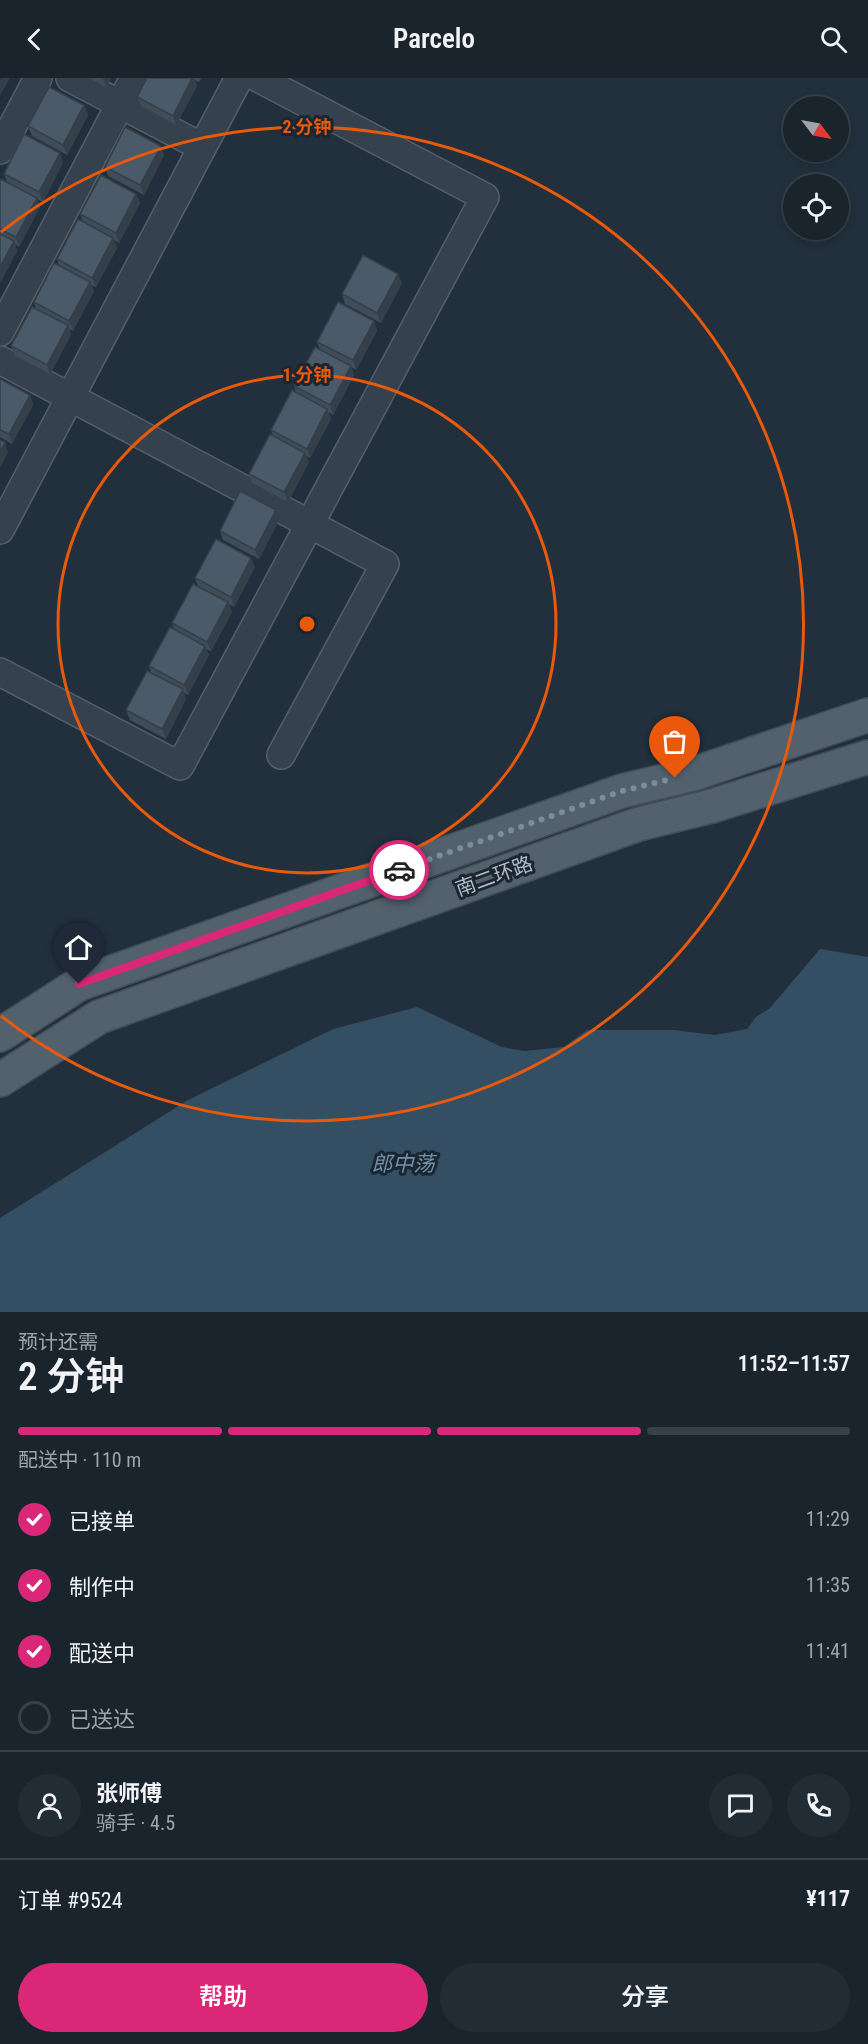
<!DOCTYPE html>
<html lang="zh">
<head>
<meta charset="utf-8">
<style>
  body { margin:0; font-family:"Roboto Condensed","Noto Sans SC",sans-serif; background:#222c35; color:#f1f3f6; height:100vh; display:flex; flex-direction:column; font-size:22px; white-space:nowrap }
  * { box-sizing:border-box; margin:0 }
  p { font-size:20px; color:#9fa4aa }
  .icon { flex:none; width:33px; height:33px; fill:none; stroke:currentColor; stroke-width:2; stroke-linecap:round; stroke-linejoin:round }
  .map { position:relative; height:1234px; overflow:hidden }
  .drawer { display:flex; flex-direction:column; background:#19242d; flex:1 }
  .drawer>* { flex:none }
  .needle { width:39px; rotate:122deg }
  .tools { position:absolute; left:783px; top:18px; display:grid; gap:12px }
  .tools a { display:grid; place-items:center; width:66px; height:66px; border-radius:50%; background:#19242d; box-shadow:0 3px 9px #0003,0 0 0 2px #374149; font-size:30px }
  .pin { position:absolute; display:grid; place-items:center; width:51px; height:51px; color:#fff; margin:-62px -26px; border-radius:50% 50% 50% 0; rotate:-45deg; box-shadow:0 0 6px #0007 }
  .pin .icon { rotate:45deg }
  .courier { position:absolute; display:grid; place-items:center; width:60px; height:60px; margin:-30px; border:4px solid #db2777; border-radius:50%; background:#fff; color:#222; box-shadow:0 2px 8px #0007 }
  .head em { font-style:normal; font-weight:600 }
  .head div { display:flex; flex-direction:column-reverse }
  .head { display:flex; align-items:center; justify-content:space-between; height:102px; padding:0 18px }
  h1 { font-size:39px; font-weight:600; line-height:45px }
  .bar { display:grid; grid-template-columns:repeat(4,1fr); gap:9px 6px; align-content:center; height:72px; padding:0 18px }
  .bar i { height:8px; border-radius:4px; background:#374149 }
  .bar .active { background:#db2777 }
  .bar p { grid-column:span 4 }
  .line { display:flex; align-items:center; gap:15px; padding:0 18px; border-top:2px solid #374149 }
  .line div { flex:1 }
  .round { display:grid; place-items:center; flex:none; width:63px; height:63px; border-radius:32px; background:#222c35 }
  ol { padding:0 18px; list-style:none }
  li { display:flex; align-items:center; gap:18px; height:66px }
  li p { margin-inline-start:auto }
  li .icon { padding:6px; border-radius:50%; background:#db2777; color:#fff; stroke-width:4 }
  li:last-child { color:#9fa4aa }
  li i { width:33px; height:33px; border:3px solid #374149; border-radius:50% }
  .button { display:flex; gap:12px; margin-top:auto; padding:12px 18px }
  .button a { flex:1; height:69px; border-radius:36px; background:#db2777; color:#fff; font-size:24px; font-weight:600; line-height:69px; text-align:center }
  .button a+a { background:#222c35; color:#f1f3f6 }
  header { display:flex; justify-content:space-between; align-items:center; height:78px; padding:0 18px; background:#19242d; font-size:27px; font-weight:600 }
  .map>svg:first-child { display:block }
  .water { fill:#344e64 }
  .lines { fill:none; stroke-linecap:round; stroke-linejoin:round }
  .minor-casing { stroke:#545f6a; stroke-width:30 }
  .major-casing { stroke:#424d58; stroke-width:36 }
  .minor { stroke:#35414c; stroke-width:27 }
  .major { stroke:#53616d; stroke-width:33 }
  .wall { fill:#404d59 }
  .shaded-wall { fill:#343f49 }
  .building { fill:#4a5a68; stroke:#343f49; stroke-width:1.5 }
  .done { stroke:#7f8b97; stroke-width:6; stroke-dasharray:0 10.8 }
  .route { stroke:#db2777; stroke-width:8 }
  .ring { fill:none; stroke:#e8590c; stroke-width:3 }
  .labels { text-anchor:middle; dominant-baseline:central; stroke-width:6; stroke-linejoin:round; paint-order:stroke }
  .street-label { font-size:20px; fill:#b1bcc8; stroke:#1b2631 }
  .water-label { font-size:21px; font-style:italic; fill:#7091ad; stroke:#1b2631 }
  .centre { fill:#e8590c; stroke:#1b2631; stroke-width:3 }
  .ring-label { font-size:18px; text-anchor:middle; font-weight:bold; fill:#e8590c; stroke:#1b2631; stroke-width:6; stroke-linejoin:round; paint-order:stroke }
</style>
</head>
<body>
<header><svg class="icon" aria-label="back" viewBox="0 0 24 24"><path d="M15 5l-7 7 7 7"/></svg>Parcelo<svg class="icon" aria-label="search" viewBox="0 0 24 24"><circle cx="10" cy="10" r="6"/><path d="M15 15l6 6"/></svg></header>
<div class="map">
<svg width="868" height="1234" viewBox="0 0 868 1234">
  <rect width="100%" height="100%" fill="#21303c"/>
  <!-- water -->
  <polygon class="water" points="820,871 868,879 868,1234 0,1234 0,1140 188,1022 333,951 417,929 502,969 524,973 564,969 587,952 674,952 715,957 747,951 756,939 770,930"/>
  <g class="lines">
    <defs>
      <g id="minor">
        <polyline points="70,0 202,69"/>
        <polyline points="0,72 38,0"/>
        <polyline points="0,254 134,0"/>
        <polyline points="0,282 385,486 281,677"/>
        <polyline points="0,452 239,0"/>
        <polyline points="0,594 180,688 485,119 258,0"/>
      </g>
      <g id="major">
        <polyline points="0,957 79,906 622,713 693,696 868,637"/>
        <polyline points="0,1002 99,939 639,746 712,728 868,679"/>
      </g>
    </defs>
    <!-- minor casing -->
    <use href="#minor" class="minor-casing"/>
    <!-- major casing -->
    <use href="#major" class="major-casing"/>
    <!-- minor -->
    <use href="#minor" class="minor"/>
    <!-- major -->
    <use href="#major" class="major"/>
  </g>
  <!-- wall -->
  <g class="wall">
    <polygon points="89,0 111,0 106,9"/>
    <polygon points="147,0 201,0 199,4 195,2 197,8 176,47 141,28 137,19"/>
    <polygon points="84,27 88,37 67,77 32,58 28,48"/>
    <polygon points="164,77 144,117 108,98 105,89"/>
    <polygon points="63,84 43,124 37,121 40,129 19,169 15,166 17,173 0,205 0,103 7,104 4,96"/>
    <polygon points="136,116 140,125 119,165 114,162 117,170 96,209 91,207 94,213 73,253 69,251 71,257 50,296 15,278 11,268 36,231 34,224 59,188 57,181 83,144 80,136"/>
    <polygon points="402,205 381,245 345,226 342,216"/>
    <polygon points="374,243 377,253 356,292 351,289 354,297 333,337 329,334 331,341 310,380 306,378 309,384 288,424 252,405 249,396 273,358 271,352 296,315 294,308 320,272 317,264"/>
    <polygon points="0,301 30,317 33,327 12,366 0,359"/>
    <polygon points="279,442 259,481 223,462 220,453"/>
    <polygon points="255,489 234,529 229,526 232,534 211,573 206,571 209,577 188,617 184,615 186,621 166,661 130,642 126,632 151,595 149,588 174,552 172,545 198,508 195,500"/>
  </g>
  <!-- shaded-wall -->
  <g class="shaded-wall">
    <polygon points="1,0 10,0 0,18 0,2"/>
    <polygon points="103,0 111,0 106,9"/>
    <polygon points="192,0 194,0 197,8 176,47 173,38"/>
    <polygon points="84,27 88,37 67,77 63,67"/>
    <polygon points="161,68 164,77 144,117 140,107"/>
    <polygon points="60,75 63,84 43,124 39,114"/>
    <polygon points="136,116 140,125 119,165 116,155"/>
    <polygon points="37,120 40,129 19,169 16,159"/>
    <polygon points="113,160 117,170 96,209 92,200"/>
    <polygon points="14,163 17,173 0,205 0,189"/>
    <polygon points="398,196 402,205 381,245 377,235"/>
    <polygon points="90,204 94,213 73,253 69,243"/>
    <polygon points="374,243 377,253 356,292 353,282"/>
    <polygon points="68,247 71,257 50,296 47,287"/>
    <polygon points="351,288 354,297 333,337 330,327"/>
    <polygon points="30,317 33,327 12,366 9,356"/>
    <polygon points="327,331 331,341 310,380 307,371"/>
    <polygon points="5,364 8,374 0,390 0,374"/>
    <polygon points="305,375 309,384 288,424 284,414"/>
    <polygon points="276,432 279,442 259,481 255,472"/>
    <polygon points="251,480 255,489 234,529 231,519"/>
    <polygon points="228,524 232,534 211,573 207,564"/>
    <polygon points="205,568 209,577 188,617 184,607"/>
    <polygon points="183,611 186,621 166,661 162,651"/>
  </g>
  <!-- building -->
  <g class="building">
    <polygon points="147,0 192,0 173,38 137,19"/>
    <polygon points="49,9 84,27 63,67 28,48"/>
    <polygon points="125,49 161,68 140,107 105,89"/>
    <polygon points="24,56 60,75 39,114 4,96"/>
    <polygon points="101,97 136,116 116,155 80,136"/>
    <polygon points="1,101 37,120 16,159 0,151 0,103"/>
    <polygon points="78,141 113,160 92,200 57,181"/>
    <polygon points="0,156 14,163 0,189"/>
    <polygon points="363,177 398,196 377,235 342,216"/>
    <polygon points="54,185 90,204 69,243 34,224"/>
    <polygon points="338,224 374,243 353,282 317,264"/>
    <polygon points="32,229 68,247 47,287 11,268"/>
    <polygon points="315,269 351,288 330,327 294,308"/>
    <polygon points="0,301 30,317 9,356 0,352"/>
    <polygon points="292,312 327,331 307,371 271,352"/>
    <polygon points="270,356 305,375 284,414 249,396"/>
    <polygon points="0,362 5,364 0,374"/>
    <polygon points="240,413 276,432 255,472 220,453"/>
    <polygon points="216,461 251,480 231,519 195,500"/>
    <polygon points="193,506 228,524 207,564 172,545"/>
    <polygon points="170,549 205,568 184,607 149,588"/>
    <polygon points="147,593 183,611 162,651 126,632"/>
  </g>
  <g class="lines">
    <!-- done -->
    <polyline class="done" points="399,792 622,713 675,700"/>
    <!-- route -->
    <polyline class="route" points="79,906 399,792"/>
  </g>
  <!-- distance rings -->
  <g class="ring">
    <circle cx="307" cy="546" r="249"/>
    <path d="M1 154A497 497 0 1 1 1 938"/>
  </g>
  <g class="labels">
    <!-- street labels -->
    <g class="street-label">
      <text transform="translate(494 798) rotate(-20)">南二环路</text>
    </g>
    <!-- water labels -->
    <g class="water-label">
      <text x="403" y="1086">郎中荡</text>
    </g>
  </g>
  <circle cx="307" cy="546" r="9" class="centre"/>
  <g class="ring-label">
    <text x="307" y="55">2 分钟</text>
    <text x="307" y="303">1 分钟</text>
  </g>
</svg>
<div class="tools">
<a><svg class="needle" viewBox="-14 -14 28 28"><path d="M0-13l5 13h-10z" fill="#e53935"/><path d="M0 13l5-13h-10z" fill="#9fa4aa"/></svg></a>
<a><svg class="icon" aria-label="locate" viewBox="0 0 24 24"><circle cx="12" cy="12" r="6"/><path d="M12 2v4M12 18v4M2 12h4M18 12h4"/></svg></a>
</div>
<div class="pin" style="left:675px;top:700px;background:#ea580c"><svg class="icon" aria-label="bag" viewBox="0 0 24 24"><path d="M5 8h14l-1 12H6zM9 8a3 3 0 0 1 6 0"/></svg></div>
<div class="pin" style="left:79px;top:906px;background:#1f2937"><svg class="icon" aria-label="home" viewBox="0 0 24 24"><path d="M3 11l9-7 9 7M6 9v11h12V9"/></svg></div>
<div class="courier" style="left:399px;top:792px"><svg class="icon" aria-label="car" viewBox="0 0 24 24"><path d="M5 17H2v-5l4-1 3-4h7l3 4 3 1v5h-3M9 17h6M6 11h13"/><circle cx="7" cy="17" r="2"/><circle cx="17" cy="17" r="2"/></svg></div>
</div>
<section class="drawer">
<div class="head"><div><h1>2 分钟</h1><p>预计还需</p></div><em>11:52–11:57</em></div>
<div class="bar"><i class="active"></i><i class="active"></i><i class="active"></i><i></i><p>配送中 · 110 m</p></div>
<ol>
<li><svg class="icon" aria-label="check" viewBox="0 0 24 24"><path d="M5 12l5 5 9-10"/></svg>已接单<p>11:29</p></li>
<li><svg class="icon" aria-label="check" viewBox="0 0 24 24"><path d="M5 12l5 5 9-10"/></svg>制作中<p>11:35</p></li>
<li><svg class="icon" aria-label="check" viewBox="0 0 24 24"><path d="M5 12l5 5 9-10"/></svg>配送中<p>11:41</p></li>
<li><i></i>已送达</li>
</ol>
<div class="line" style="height:108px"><a class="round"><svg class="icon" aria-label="person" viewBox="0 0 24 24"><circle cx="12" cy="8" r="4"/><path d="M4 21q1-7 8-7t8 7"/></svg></a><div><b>张师傅</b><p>骑手 · 4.5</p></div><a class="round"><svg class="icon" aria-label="chat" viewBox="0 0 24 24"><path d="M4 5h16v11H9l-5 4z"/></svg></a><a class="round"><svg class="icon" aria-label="phone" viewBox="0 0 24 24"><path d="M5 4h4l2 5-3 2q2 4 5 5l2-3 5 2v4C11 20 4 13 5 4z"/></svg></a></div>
<div class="line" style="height:78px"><div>订单 #9524</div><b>¥117</b></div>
<div class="button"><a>帮助</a><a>分享</a></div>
</section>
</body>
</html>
